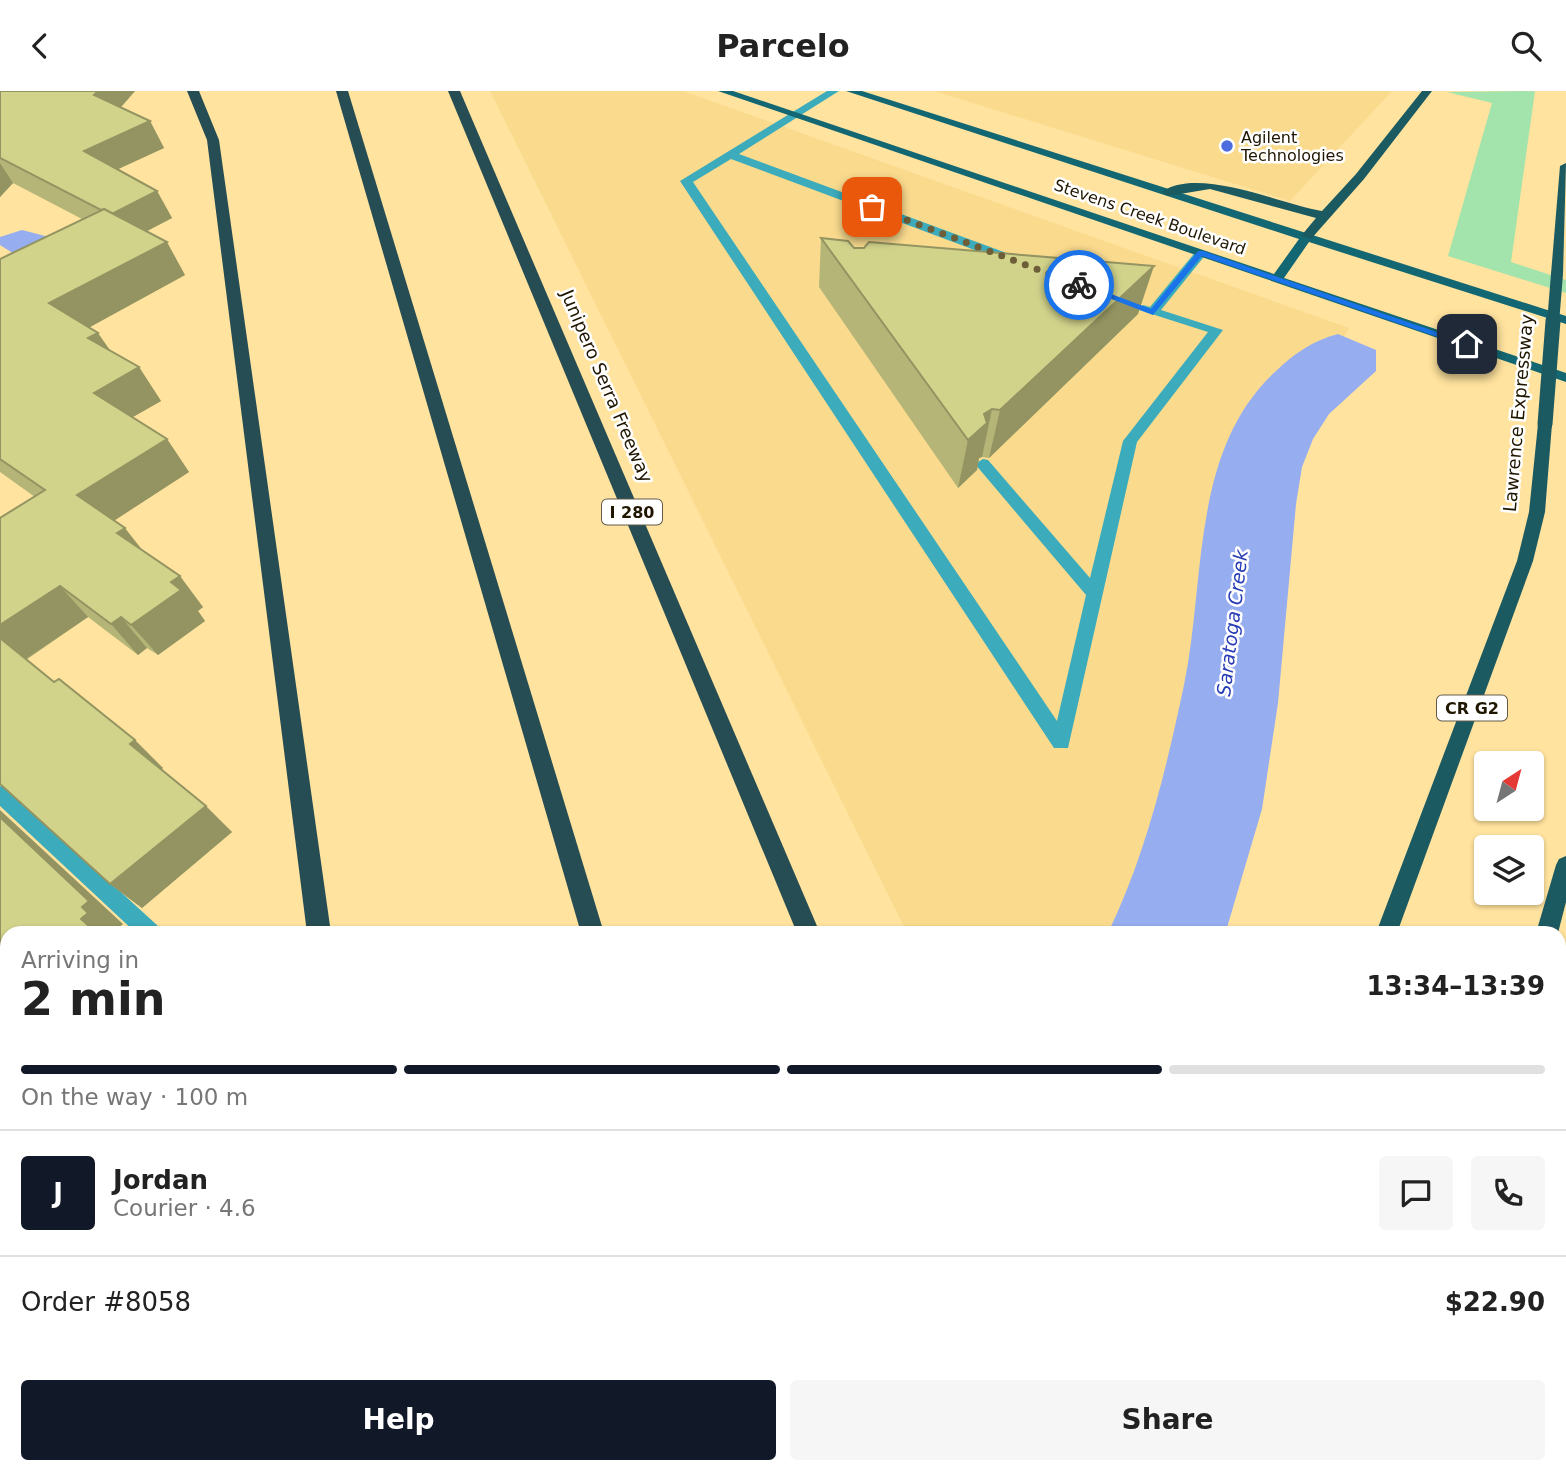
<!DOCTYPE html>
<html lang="en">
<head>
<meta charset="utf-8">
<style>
  body { margin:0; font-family:"DejaVu Sans",sans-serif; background:#f6f6f6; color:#222; height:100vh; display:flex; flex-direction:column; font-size:26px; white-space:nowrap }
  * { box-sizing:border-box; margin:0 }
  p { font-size:23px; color:#767676 }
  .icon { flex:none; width:38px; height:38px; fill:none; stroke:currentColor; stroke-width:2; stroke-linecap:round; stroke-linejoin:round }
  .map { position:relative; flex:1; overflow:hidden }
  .panel { position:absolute; left:0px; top:835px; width:1566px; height:548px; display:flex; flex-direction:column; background:#fff; border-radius:21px 21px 0 0; box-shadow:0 2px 5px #0004 }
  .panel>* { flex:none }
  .needle { width:46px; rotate:36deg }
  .fabs { position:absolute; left:1474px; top:660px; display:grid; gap:14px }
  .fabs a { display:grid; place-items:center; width:70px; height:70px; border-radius:7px; background:#fff; box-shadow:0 2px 5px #0004; font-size:35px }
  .pin { position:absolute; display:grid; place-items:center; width:60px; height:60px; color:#fff; margin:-30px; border-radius:14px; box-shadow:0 4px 10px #0006 }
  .courier { position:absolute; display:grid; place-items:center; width:70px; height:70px; margin:-35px; border:5px solid #1a73e8; border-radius:50%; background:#fff; color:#222; box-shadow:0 2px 9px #0007 }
  .headline em { font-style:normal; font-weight:800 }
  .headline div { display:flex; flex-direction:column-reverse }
  .headline { display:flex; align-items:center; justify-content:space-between; height:119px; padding:0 21px }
  h1 { font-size:46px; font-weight:800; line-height:52px }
  .bar { display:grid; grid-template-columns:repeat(4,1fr); gap:10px 7px; align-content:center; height:84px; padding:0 21px }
  .bar i { height:9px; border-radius:5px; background:#e0e0e0 }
  .bar .current { background:#111827 }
  .bar p { grid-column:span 4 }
  .line { display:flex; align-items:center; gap:18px; padding:0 21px; border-top:2px solid #e0e0e0 }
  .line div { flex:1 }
  .round { display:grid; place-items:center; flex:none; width:74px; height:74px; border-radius:7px; background:#f6f6f6 }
  .action { display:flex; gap:14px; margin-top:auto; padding:14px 21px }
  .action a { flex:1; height:80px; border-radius:7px; background:#111827; color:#fff; font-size:28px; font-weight:800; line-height:80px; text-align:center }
  .action a+a { background:#f6f6f6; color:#222 }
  header { display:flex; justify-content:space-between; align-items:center; height:91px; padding:0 21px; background:#fff; font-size:32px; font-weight:800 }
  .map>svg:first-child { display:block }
  .built { fill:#fadb8e }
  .green { fill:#a3e3ac }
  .water { fill:#96adef }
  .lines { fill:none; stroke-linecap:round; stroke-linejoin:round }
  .stream { fill:#96adef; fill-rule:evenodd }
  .service { fill:#3cabbb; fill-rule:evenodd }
  .minor { fill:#3cabbb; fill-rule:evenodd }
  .primary { fill:#136772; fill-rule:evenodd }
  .trunk { fill:#1c5a62; fill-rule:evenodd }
  .motorway { fill:#264d53; fill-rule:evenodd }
  .trunk-bridge-far1 { stroke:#1c5a62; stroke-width:12 }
  .trunk-bridge { stroke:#1c5a62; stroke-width:15 }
  .wall { fill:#b5b578 }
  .shaded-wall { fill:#939461 }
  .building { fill:#d2d38b; stroke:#939461; stroke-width:2 }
  .route { fill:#1a73e8 }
  .done { stroke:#6e5e37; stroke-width:7; stroke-dasharray:0 12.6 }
  .poi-dot { fill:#4d6ce0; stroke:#fff; stroke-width:2.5 }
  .labels { text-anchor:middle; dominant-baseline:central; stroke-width:5; stroke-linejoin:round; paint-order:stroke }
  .far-poi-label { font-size:16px; fill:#201600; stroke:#fff; text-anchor:start }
  .far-street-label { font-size:16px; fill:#201600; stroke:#fff }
  .shield { fill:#fff; stroke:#635c4c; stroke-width:2 }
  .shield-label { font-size:16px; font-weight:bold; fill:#201600 }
  .street-label { font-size:18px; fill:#201600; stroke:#fff }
  .water-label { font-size:19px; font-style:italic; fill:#273cb6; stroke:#fff }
</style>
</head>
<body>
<header><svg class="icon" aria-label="back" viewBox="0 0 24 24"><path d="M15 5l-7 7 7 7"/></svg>Parcelo<svg class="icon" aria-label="search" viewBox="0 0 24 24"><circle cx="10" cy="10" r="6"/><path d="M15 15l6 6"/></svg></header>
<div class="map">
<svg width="1566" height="1382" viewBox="0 0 1566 1382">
  <rect width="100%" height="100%" fill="#ffe39e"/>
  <!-- built -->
  <g class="built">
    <polygon points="490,0 683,0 1349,237 1240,420 1139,842 907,842"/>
    <polygon points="934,0 1392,0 1290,110"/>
  </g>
  <!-- green -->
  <polygon class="green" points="1535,0 1511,171 1566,189 1566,202 1448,165 1492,12 1447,1"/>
  <!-- water -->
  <g class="water">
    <polygon points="22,139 49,146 19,166 0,154 0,146"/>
    <path d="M1338 243 1376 259V280L1329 323 1313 348 1302 376 1296 413 1278 612 1262 718 1226 840 1108 842C1146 763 1166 679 1184 594 1206 489 1190 359 1276 280 1295 262 1312 250 1338 243Z"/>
  </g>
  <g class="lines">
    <!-- stream -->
    <polygon class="stream" points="908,1376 928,1376 926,1382 905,1382"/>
    <!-- service -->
    <g class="service">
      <polygon points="827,0 839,0 739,63 1020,167 1020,173 1012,173 731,68 693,91 1057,630 1086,504 975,373 983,368 988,369 1090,487 1123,350 1208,241 1136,218 1143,214 1150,216 1197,159 1207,162 1161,219 1223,239 1137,351 1068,657 1054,657 680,90"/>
      <polygon points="0,695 7,697 158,835 161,842 136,842 0,715"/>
    </g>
    <!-- minor -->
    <polygon class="minor" points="90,1376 120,1376 117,1382 87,1382"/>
    <!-- primary -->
    <polygon class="primary" points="718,0 733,0 1274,183 1299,148 846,0 862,0 1566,225 1566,233 1309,151 1284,187 1566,282 1566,291"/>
    <!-- trunk -->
    <g class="trunk">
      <path d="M1422 0H1432L1364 88 1311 148 1301 145 1316 127 1210 98 1168 105 1162 101C1197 75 1281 113 1322 120L1356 83Z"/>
      <polygon points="1566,72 1563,183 1557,187 1551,183 1560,75"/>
      <polygon points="1545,328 1552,333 1545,421 1533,470 1397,842 1376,842 1517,470 1529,421 1538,333"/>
      <polygon points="1566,765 1566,811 1558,842 1536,842 1556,774 1559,768"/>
      <polygon points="1566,1360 1566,1382 1547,1382 1550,1376 1559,1376 1559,1363"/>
      <polygon points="1160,1376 1188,1376 1186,1382 1158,1382"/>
      <polygon points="1379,1376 1407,1376 1405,1382 1377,1382"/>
    </g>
    <!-- motorway -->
    <g class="motorway">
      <polygon points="187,0 199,0 219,49 331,842 307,842 207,49"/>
      <polygon points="336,0 348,0 604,842 581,842"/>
      <polygon points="448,0 460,0 820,842 797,842"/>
      <rect x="372" y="1376" width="30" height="6"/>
      <polygon points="736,1376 766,1376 768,1382 738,1382"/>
      <polygon points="1022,1376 1053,1376 1055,1382 1024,1382"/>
    </g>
    <!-- trunk-bridge-far1 -->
    <polyline class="trunk-bridge-far1" points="1553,232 1557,183"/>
    <!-- trunk-bridge -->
    <polyline class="trunk-bridge" points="1545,333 1553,230"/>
  </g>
  <!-- wall -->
  <g class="wall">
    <polygon points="0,0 135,0 121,16 150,30 164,57 117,78 157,100 172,127 147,140 185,184 89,236 110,260 139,276 161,310 133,326 167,348 189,381 114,429 142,459 203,516 198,520 205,530 158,564 147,557 138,564 88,526 26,569 163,677 161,679 232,741 142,817 110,793 0,693 35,406 0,381 0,168 82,128 13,92 0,106"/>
    <polygon points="821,147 854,157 1138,223 989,367 982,366 979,367 977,379 958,397 819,196"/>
  </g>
  <!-- shaded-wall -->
  <g class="shaded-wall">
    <polygon points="98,0 135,0 108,31 94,4"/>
    <polygon points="150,30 164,57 99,87 84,60"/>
    <polygon points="0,72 13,92 0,106"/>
    <polygon points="157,100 172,127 126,151 110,124"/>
    <polygon points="167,151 185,184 72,246 49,212"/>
    <polygon points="1154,175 1138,223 989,367 1000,319"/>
    <polygon points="98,242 121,275 88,247"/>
    <polygon points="139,276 161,310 117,335 94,302"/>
    <polygon points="992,318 982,366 979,367 977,379 958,397 968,349 984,323"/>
    <polygon points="167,348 189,381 103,437 77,404"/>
    <polygon points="125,437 150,469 117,442"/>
    <polygon points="180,485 203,516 198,520 205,530 158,564 131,534 171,491"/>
    <polygon points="60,495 88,526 23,570 0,549 0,534"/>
    <polygon points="121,526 147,557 138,564 111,533"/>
    <polygon points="135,649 163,677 158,681 130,653"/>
    <polygon points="206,715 232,741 142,817 110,793"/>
    <polygon points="0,719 123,833 116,839 119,842 97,842 81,828 82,816 0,726"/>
    <polygon points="0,1203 7,1203 7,1298 0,1301"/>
  </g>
  <!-- building -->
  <g class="building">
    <polygon points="0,0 98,0 94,4 150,30 84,60 157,100 112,123 104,118 101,119 0,67"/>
    <polygon points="104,118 167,151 49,212 98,242 88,247 139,276 94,302 167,348 77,404 125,437 117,442 180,485 171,491 181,499 131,534 121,526 111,533 60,495 0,534 0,427 45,399 0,368 0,168"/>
    <polygon points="821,147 848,150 854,157 864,157 869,151 1154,175 1000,319 992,318 984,323 987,332 968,349"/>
    <polygon points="0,547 54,591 59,588 135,649 130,653 206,715 110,793 0,693"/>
    <polygon points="0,726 89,810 82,816 88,822 81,828 97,842 7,842 7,923 0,916"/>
  </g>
  <!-- route -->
  <polygon class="route" points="1198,160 1203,160 1471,253 1464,255 1202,165 1153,224 1075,194 1082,192 1151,218"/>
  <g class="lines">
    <!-- done -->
    <polyline class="done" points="872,116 1079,194"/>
  </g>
  <!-- markers -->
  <circle class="poi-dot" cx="1227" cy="55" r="7"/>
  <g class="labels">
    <!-- far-poi labels -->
    <g class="far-poi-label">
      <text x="1241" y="46">Agilent<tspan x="1241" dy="18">Technologies</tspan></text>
    </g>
    <!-- far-street labels -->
    <g class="far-street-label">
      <text transform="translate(1150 126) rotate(19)">Stevens Creek Boulevard</text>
    </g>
    <!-- shield labels -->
    <g class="shield">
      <rect x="602" y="408.5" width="60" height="25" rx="5"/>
      <rect x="1437" y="604.5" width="70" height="25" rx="5"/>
    </g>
    <g class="shield-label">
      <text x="632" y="421">I 280</text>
      <text x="1472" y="617">CR G2</text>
    </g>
    <!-- street labels -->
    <g class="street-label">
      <text transform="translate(607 295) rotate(67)">Junipero Serra Freeway</text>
      <text transform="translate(1518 322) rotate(-85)">Lawrence Expressway</text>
    </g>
    <!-- water labels -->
    <g class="water-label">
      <text transform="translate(1232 532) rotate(-83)">Saratoga Creek</text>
    </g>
  </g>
</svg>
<div class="fabs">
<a><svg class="needle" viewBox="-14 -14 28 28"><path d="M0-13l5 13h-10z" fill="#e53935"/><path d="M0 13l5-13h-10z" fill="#767676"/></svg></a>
<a><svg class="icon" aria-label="layers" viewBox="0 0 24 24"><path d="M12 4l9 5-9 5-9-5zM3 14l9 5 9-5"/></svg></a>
</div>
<div class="pin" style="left:872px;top:116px;background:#ea580c"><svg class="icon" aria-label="bag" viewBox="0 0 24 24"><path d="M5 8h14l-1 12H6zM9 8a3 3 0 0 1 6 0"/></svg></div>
<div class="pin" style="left:1467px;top:253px;background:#1f2937"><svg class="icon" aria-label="home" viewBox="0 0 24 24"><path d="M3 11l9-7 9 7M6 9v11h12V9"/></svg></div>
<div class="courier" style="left:1079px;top:194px"><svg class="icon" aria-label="bike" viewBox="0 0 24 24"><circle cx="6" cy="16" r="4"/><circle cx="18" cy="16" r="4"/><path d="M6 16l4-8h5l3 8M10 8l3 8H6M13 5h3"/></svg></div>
<section class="panel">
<div class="headline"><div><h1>2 min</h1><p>Arriving in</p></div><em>13:34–13:39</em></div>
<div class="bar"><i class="current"></i><i class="current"></i><i class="current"></i><i></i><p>On the way · 100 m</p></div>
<div class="line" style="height:126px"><b class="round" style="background:#111827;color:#fff">J</b><div><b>Jordan</b><p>Courier · 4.6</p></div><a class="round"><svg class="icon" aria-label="chat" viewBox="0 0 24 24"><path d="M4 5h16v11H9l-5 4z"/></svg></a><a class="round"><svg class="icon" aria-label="phone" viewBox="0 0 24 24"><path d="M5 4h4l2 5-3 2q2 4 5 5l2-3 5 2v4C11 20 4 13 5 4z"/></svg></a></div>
<div class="line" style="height:91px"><div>Order #8058</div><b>$22.90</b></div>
<div class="action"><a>Help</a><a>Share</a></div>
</section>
</div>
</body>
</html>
